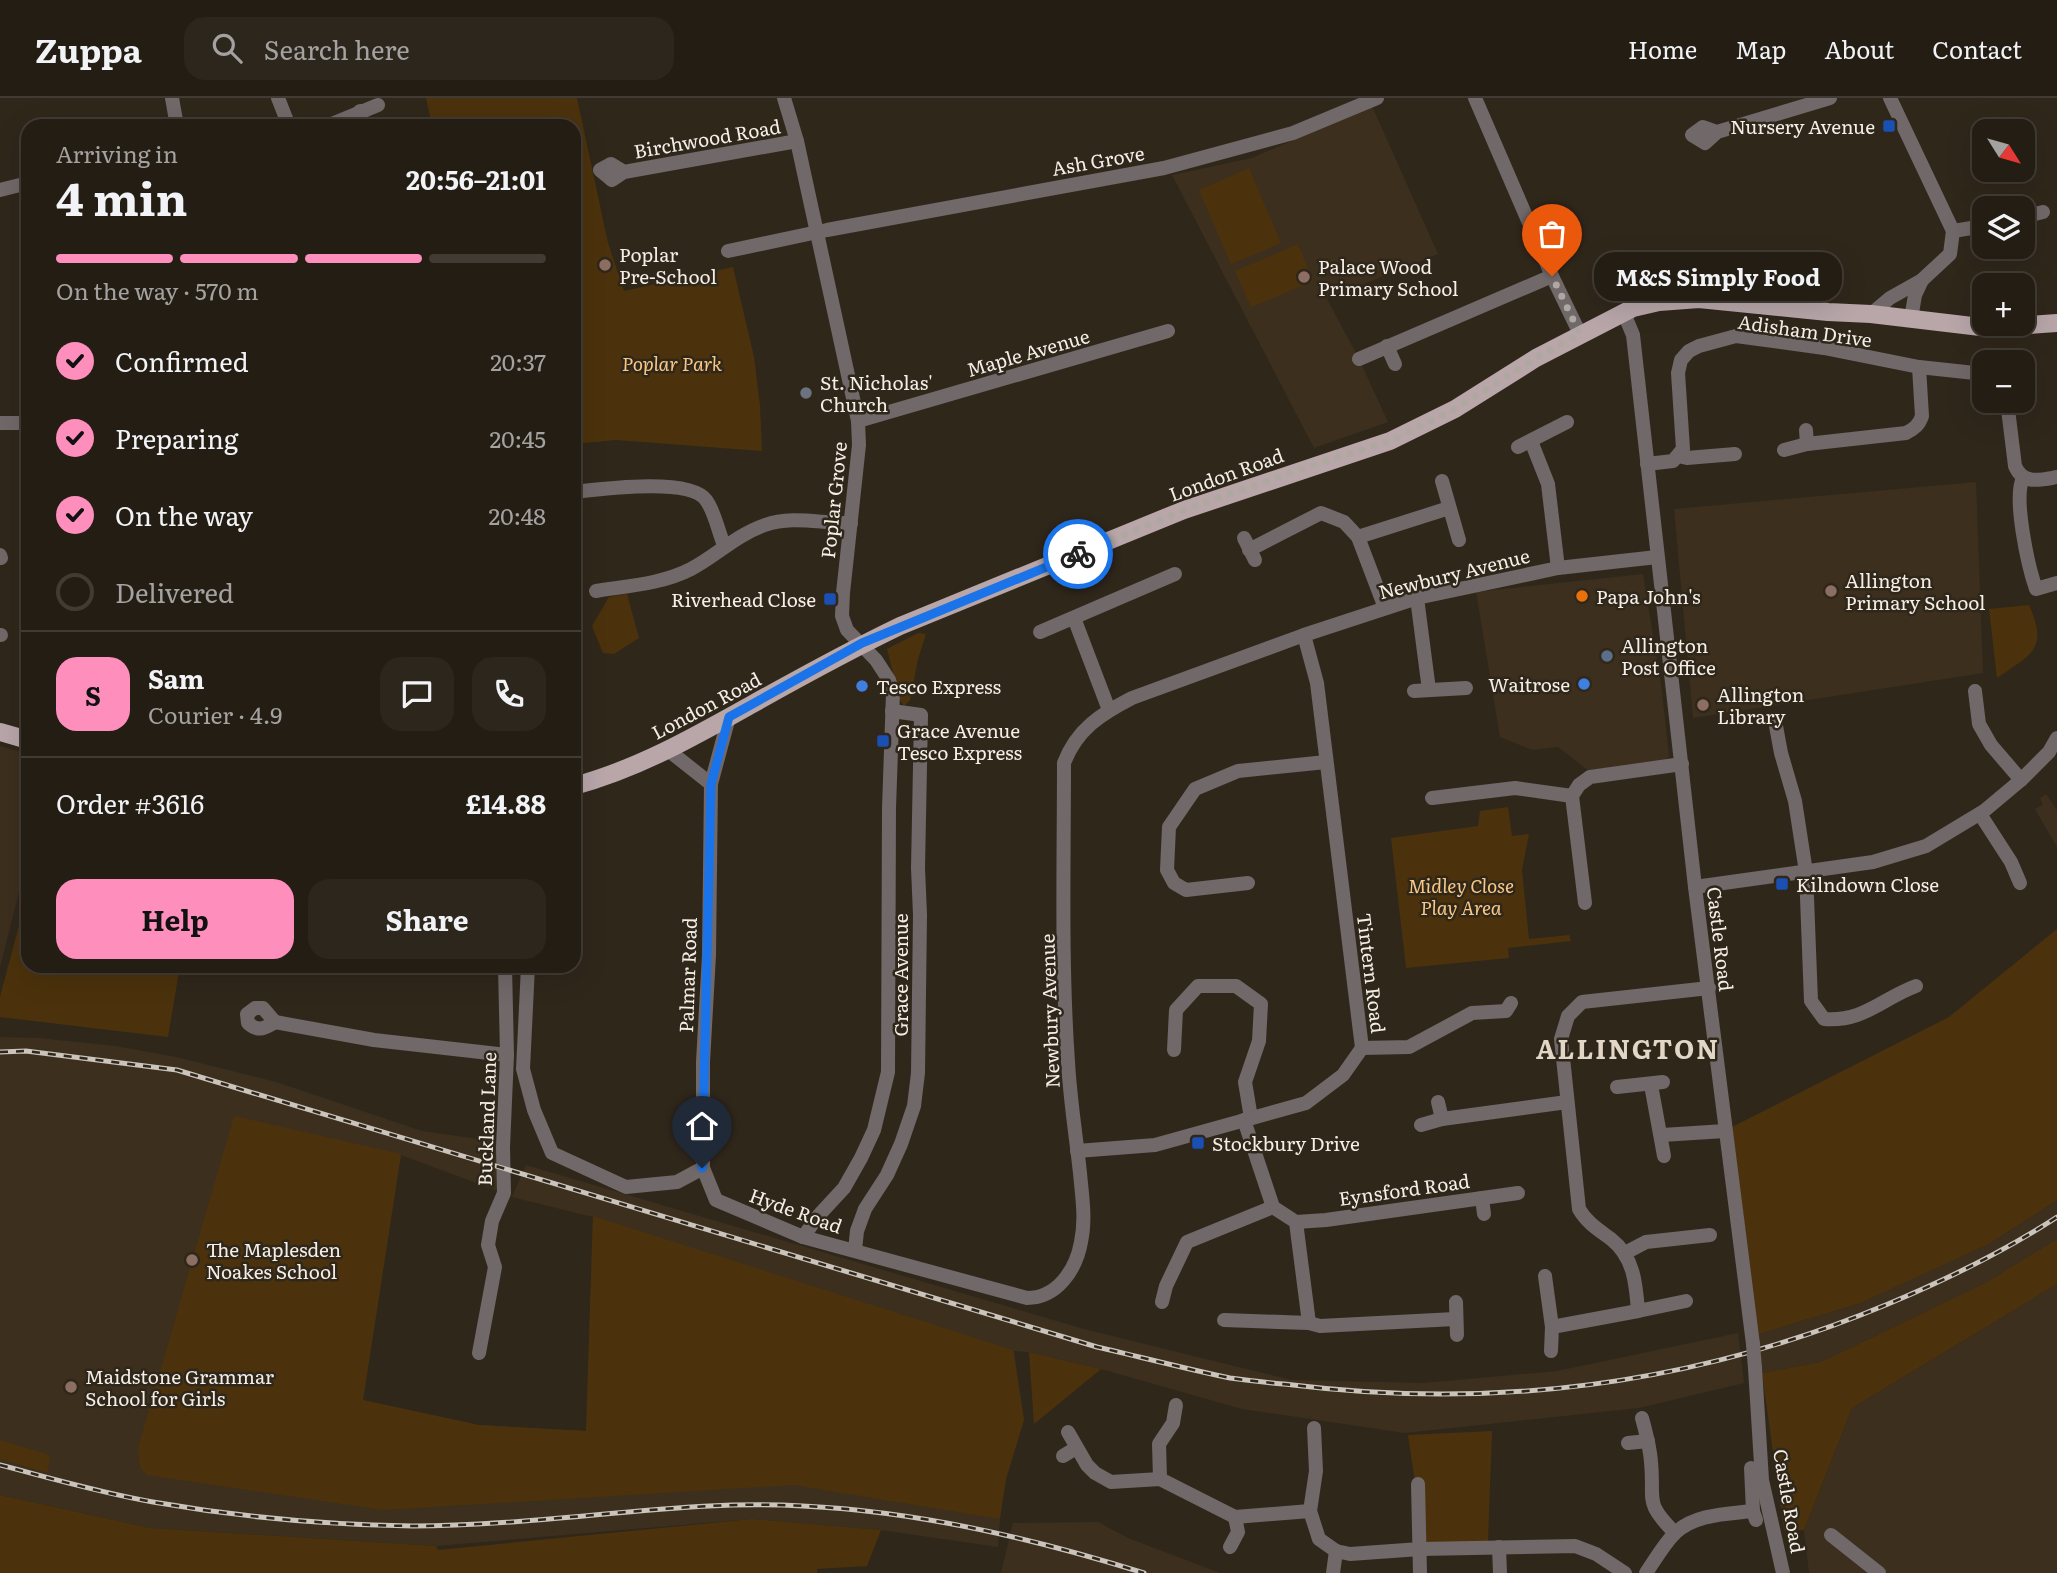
<!DOCTYPE html>
<html lang="en">
<head>
<meta charset="utf-8">
<style>
  body { margin:0; font-family:Literata,serif; background:#2c261d; color:#f1f3f6; height:100vh; display:flex; flex-direction:column; font-size:26px; white-space:nowrap }
  * { box-sizing:border-box; margin:0 }
  p { font-size:23px; color:#a3a2a0 }
  .icon { flex:none; width:38px; height:38px; fill:none; stroke:currentColor; stroke-width:2; stroke-linecap:round; stroke-linejoin:round }
  .map { position:relative; flex:1; overflow:hidden }
  .side { position:absolute; left:21px; top:21px; width:560px; height:854px; display:flex; flex-direction:column; background:#241d14; border-radius:21px; box-shadow:0 7px 28px #0002,0 0 0 2px #413b34 }
  .side>* { flex:none }
  .needle { width:46px; rotate:127deg }
  .buttons { position:absolute; left:1972px; top:21px; display:grid; gap:14px }
  .buttons a { display:grid; place-items:center; width:63px; height:63px; border-radius:14px; background:#241d14; box-shadow:0 7px 28px #0002,0 0 0 2px #413b34; font-size:35px }
  .pin { position:absolute; display:grid; place-items:center; width:60px; height:60px; color:#fff; margin:-72px -30px; border-radius:50% 50% 50% 0; rotate:-45deg; box-shadow:0 0 7px #0007 }
  .pin .icon { rotate:45deg }
  .courier { position:absolute; display:grid; place-items:center; width:70px; height:70px; margin:-35px; border:5px solid #1a73e8; border-radius:50%; background:#fff; color:#222; box-shadow:0 2px 9px #0007 }
  .bubble { position:absolute; height:49px; border-radius:21px; background:#241d14; box-shadow:0 7px 28px #0002,0 0 0 2px #413b34; font-size:23px; font-weight:700; line-height:49px; text-align:center }
  .head em { font-style:normal; font-weight:700 }
  .head div { display:flex; flex-direction:column-reverse }
  .head { display:flex; align-items:center; justify-content:space-between; height:119px; padding:0 35px }
  h1 { font-size:46px; font-weight:700; line-height:52px }
  .bar { display:grid; grid-template-columns:repeat(4,1fr); gap:10px 7px; align-content:center; height:84px; padding:0 35px }
  .bar i { height:9px; border-radius:5px; background:#413b34 }
  .bar .current { background:#fe8ebc }
  .bar p { grid-column:span 4 }
  .line { display:flex; align-items:center; gap:18px; padding:0 35px; border-top:2px solid #413b34 }
  .line div { flex:1 }
  .round { display:grid; place-items:center; flex:none; width:74px; height:74px; border-radius:21px; background:#2c261d }
  ol { padding:0 35px; list-style:none }
  li { display:flex; align-items:center; gap:21px; height:77px }
  li p { margin-inline-start:auto }
  li .icon { padding:7px; border-radius:50%; background:#fe8ebc; color:#111; stroke-width:4 }
  li:last-child { color:#a3a2a0 }
  li i { width:38px; height:38px; border:4px solid #413b34; border-radius:50% }
  .primary-button { display:flex; gap:14px; margin-top:auto; padding:14px 35px }
  .primary-button a { flex:1; height:80px; border-radius:21px; background:#fe8ebc; color:#111; font-size:28px; font-weight:700; line-height:80px; text-align:center }
  .primary-button a+a { background:#2c261d; color:#f1f3f6 }
  header { display:flex; align-items:center; gap:42px; box-sizing:border-box; height:98px; padding:0 35px; background:#241d14; border-bottom:2px solid #413b34 }
  header strong { font-size:33px }
  nav { display:flex; gap:38px; margin-inline-start:auto; font-size:24px }
  .search { width:490px; height:63px; background:#2c261d; display:flex; align-items:center; gap:18px; box-sizing:border-box; padding:0 24px; border-radius:21px; color:#a3a2a0; font-size:26px }
  .map>svg:first-child { display:block }
  .built { fill:#3c2f1e }
  .green { fill:#4b320c }
  .lines { fill:none; stroke-linecap:round; stroke-linejoin:round }
  .minor { stroke:#706869; stroke-width:14 }
  .major { stroke:#b8a6a9; stroke-width:18 }
  .rail-casing { stroke:#cac4bc; stroke-width:5 }
  .rail { stroke:#30271b; stroke-width:2.5; stroke-dasharray:8; stroke-linecap:butt }
  .minor-bridge { stroke:#706869; stroke-width:14 }
  .done { stroke:#afa8a0; stroke-width:7; stroke-dasharray:0 12.6 }
  .route { stroke:#1a73e8; stroke-width:9 }
  .transit-dot { fill:#1a4fb4; stroke:#30271b; stroke-width:2.5 }
  .education-dot { fill:#8d6e63; stroke:#30271b; stroke-width:2.5 }
  .worship-dot { fill:#6b7280; stroke:#30271b; stroke-width:2.5 }
  .food-dot { fill:#e8710a; stroke:#30271b; stroke-width:2.5 }
  .service-dot { fill:#5c6f8a; stroke:#30271b; stroke-width:2.5 }
  .shop-dot { fill:#3f7fe0; stroke:#30271b; stroke-width:2.5 }
  .labels { text-anchor:middle; dominant-baseline:central; stroke-width:5; stroke-linejoin:round; paint-order:stroke }
  .poi-label { font-size:19px; fill:#f4eee7; stroke:#30271b; text-anchor:start }
  .street-label { font-size:19px; fill:#f4eee7; stroke:#30271b }
  .park-label { font-size:19px; font-style:italic; fill:#f9c885; stroke:#30271b }
  .district-label { font-size:26px; font-weight:bold; letter-spacing:2px; fill:#e2d6c7; stroke:#30271b }
</style>
</head>
<body>
<header>
<strong>Zuppa</strong>
<div class="search"><svg class="icon" aria-label="search" viewBox="0 0 24 24"><circle cx="10" cy="10" r="6"/><path d="M15 15l6 6"/></svg>Search here</div>
<nav><a>Home</a><a>Map</a><a>About</a><a>Contact</a></nav>
</header>
<div class="map">
<svg width="2057" height="1475" viewBox="0 0 2057 1475">
  <rect width="100%" height="100%" fill="#30271b"/>
  <!-- built -->
  <g class="built">
    <polygon points="1372,8 1438,156 1327,201 1359,261 1388,324 1314,350 1172,77 1252,60"/>
    <polygon points="1976,384 1983,575 1693,620 1674,411"/>
    <polygon points="1643,476 1661,586 1669,658 1665,663 1588,672 1558,649 1532,652 1500,639 1476,494"/>
    <polygon points="0,648 28,656 28,759 0,869"/>
    <polygon points="2046,696 2057,712 2057,749 2035,711 2043,707 2040,700"/>
    <polygon points="0,939 38,940 116,948 176,959 276,984 422,1033 499,1044 498,1093 401,1057 363,1302 478,1327 586,1333 593,1119 512,1099 526,1067 1084,1231 1291,1282 1424,1285 1557,1273 1738,1235 1744,1285 1639,1310 1405,1335 1242,1311 1101,1271 1029,1254 1014,1253 1024,1322 868,1390 1000,1421 998,1449 881,1432 752,1421 436,1448 150,1430 0,1397"/>
    <polygon points="2057,1102 2057,1141 1985,1185 1821,1264 1762,1275 1759,1236 1861,1205 1989,1146"/>
    <polygon points="2057,1186 2057,1475 1809,1475 1804,1432 1852,1310"/>
    <polygon points="1098,1424 1128,1440 1220,1475 1001,1475 1013,1425"/>
  </g>
  <!-- green -->
  <g class="green">
    <polygon points="426,0 577,0 608,145 624,193 733,169 754,259 760,308 762,353 616,342 574,346 574,28 432,28"/>
    <polygon points="1249,70 1281,145 1231,166 1199,92"/>
    <polygon points="1298,146 1313,183 1251,209 1235,173"/>
    <polygon points="627,496 639,540 614,556 603,555 592,528 609,499"/>
    <path d="M2029 507C2049 552 2031 556 1997 580L1989 511Z"/>
    <polygon points="918,535 926,536 918,561 910,602 904,608 900,602 887,551"/>
    <polygon points="1508,709 1512,738 1529,736 1522,772 1529,841 1569,837 1571,843 1508,850 1509,860 1406,870 1391,740 1478,728 1480,713"/>
    <polygon points="26,801 28,802 28,868 180,868 168,939 0,919 0,899"/>
    <polygon points="2057,831 2057,1102 1989,1146 1861,1205 1759,1236 1732,1029 1949,919"/>
    <polygon points="234,1018 401,1056 363,1302 479,1327 586,1333 593,1118 1013,1252 1024,1322 1006,1381 1000,1421 794,1387 383,1412 147,1377 140,1369 138,1350"/>
    <polygon points="2057,1141 2057,1186 1852,1310 1804,1432 1784,1433 1762,1275 1821,1264 1985,1185"/>
    <polygon points="1029,1254 1101,1271 1034,1326"/>
    <polygon points="1492,1333 1488,1443 1424,1446 1408,1337"/>
    <polygon points="0,1342 50,1357 48,1375 0,1361"/>
    <polygon points="0,1397 150,1430 436,1448 438,1452 752,1421 881,1432 867,1468 817,1471 817,1475 0,1475"/>
  </g>
  <g class="lines">
    <!-- minor -->
    <g class="minor">
      <polyline points="172,0 177,28"/>
      <polyline points="278,0 289,28"/>
      <polyline points="784,0 797,43 858,323 859,347 843,495 842,518 847,532 876,562 889,582 893,595 889,710 888,974 874,1032 861,1060 844,1090 819,1117 803,1139"/>
      <polyline points="1475,0 1552,178 1580,236"/>
      <polyline points="360,13 363,28"/>
      <polyline points="327,28 378,7"/>
      <polyline points="1717,34 1703,29 1692,37 1705,45 1717,34 1830,0"/>
      <polyline points="624,74 611,66 600,72 612,82 624,74 797,43"/>
      <polyline points="0,92 28,85"/>
      <polyline points="2023,119 2043,114"/>
      <polyline points="1953,133 1984,128"/>
      <polyline points="728,153 827,132 1164,70 1293,35 1377,0"/>
      <polyline points="1623,213 1633,237 1695,789 1753,1246"/>
      <polyline points="1871,216 1890,200 1922,182 1950,156 1953,133 1890,0"/>
      <polyline points="1911,221 1915,197 1922,182"/>
      <polyline points="1387,248 1395,266"/>
      <polyline points="1359,261 1552,178"/>
      <path d="M2007 303 2015 368C2023 387 2040 382 2057 379"/>
      <polyline points="858,323 1168,233"/>
      <polyline points="0,325 28,325"/>
      <polyline points="1806,332 1807,346"/>
      <polyline points="1531,343 1548,386 1558,470"/>
      <polyline points="1518,349 1567,324"/>
      <path d="M1784 352 1807 346 1906 335C1914 331 1919 327 1922 318L1919 269"/>
      <polyline points="1678,358 1687,360 1735,356"/>
      <polyline points="1647,366 1673,363 1683,351 1678,275 1681,262 1689,253 1699,248 1736,238 1824,250 1919,269 1984,276"/>
      <path d="M2023 380C2013 400 2028 468 2036 491L2057 485"/>
      <polyline points="1442,383 1459,442"/>
      <path d="M574 394C600 391 690 379 706 402 715 414 718 433 724 447"/>
      <polyline points="1358,439 1449,410"/>
      <polyline points="1244,440 1255,462"/>
      <polyline points="1249,452 1321,415 1344,424 1358,439 1385,510"/>
      <polyline points="0,457 1,460"/>
      <path d="M596 493C627 488 662 486 691 471 716 458 736 437 765 427 793 417 822 426 851 425"/>
      <polyline points="1417,500 1429,592"/>
      <polyline points="1074,520 1109,612"/>
      <polyline points="1040,534 1175,476"/>
      <polyline points="0,537 1,537"/>
      <polyline points="1414,593 1466,590"/>
      <polyline points="1975,593 1979,626 1991,647 2021,682"/>
      <path d="M729 619 711 686 709 857 703 964V1070L716 1102 803 1139 1027 1200C1057 1200 1076 1172 1081 1144 1086 1121 1082 1098 1080 1075 1076 1038 1070 1001 1068 964 1061 864 1064 764 1064 665 1077 631 1101 616 1132 600L1304 537 1417 500 1558 470 1657 459"/>
      <path d="M1776 628 1781 655 1795 703 1806 774 1811 903 1824 921C1864 924 1881 901 1916 888"/>
      <polyline points="668,652 711,686"/>
      <polyline points="1432,700 1515,690 1572,698"/>
      <polyline points="1980,716 2011,764 2020,785"/>
      <polyline points="1248,785 1186,792 1174,785 1167,772 1169,729 1195,691 1238,673 1326,664"/>
      <polyline points="1695,789 1873,764 1926,748 1984,713 2021,682 2049,654 2057,640"/>
      <polyline points="1585,805 1572,698 1579,687 1590,679 1682,666"/>
      <polyline points="528,868 523,971 534,1012 552,1055 626,1089 677,1084 703,1070"/>
      <path d="M255 910H263L275 924C264 931 258 934 248 925L247 916Z"/>
      <polyline points="275,924 374,942 507,957"/>
      <polyline points="1362,950 1409,949 1472,915 1506,913 1511,905"/>
      <polyline points="1174,952 1176,912 1198,888 1236,888 1261,906 1259,943 1245,984 1251,1020"/>
      <polyline points="1651,987 1664,1058"/>
      <polyline points="1617,989 1663,984"/>
      <polyline points="1438,1004 1442,1021"/>
      <polyline points="1244,1022 1273,1109 1296,1124 1309,1225 1320,1228 1455,1221"/>
      <polyline points="1421,1027 1442,1021 1567,1004"/>
      <polyline points="1662,1037 1725,1033"/>
      <polyline points="1077,1053 1155,1047 1306,1005 1343,977 1362,950 1317,585 1304,537"/>
      <polyline points="1482,1100 1484,1116"/>
      <polyline points="1296,1124 1326,1122 1518,1095"/>
      <polyline points="855,1152 857,1133 865,1111 887,1077 901,1046 914,1008 918,975 920,817 918,770 921,617 892,613"/>
      <polyline points="1625,1155 1646,1144 1710,1137"/>
      <polyline points="1545,1178 1552,1229 1551,1253"/>
      <path d="M1686 1203 1638 1213C1636 1186 1634 1159 1611 1141 1599 1132 1587 1125 1579 1111L1561 941 1568 918 1582 904 1709 890"/>
      <polyline points="1162,1204 1166,1188 1187,1144 1273,1109"/>
      <polyline points="1456,1204 1457,1237"/>
      <polyline points="1224,1222 1309,1225"/>
      <polyline points="1552,1229 1638,1213"/>
      <polyline points="479,1255 495,1169 488,1147 492,1123 504,1095 503,1049 507,957 505,868"/>
      <polyline points="1755,1270 1762,1382 1783,1475"/>
      <path d="M1642 1320C1646 1335 1650 1349 1651 1364 1655 1403 1643 1403 1675 1435"/>
      <polyline points="1314,1330 1316,1373 1310,1413 1319,1441 1336,1453 1350,1456 1420,1451 1575,1448 1596,1456 1625,1475"/>
      <polyline points="1068,1334 1087,1367 1095,1375 1111,1384 1160,1381 1235,1419 1310,1413"/>
      <polyline points="1628,1345 1648,1343"/>
      <polyline points="1063,1358 1076,1350"/>
      <polyline points="1751,1370 1753,1413 1756,1422"/>
      <polyline points="1160,1381 1159,1346 1173,1325 1176,1307"/>
      <polyline points="1418,1386 1420,1475"/>
      <polyline points="1831,1437 1879,1475"/>
      <polyline points="1230,1449 1238,1434 1235,1419"/>
      <polyline points="1499,1449 1500,1475"/>
      <polyline points="1333,1475 1336,1453"/>
      <path d="M1646 1475C1655 1462 1664 1446 1675 1435 1695 1416 1727 1416 1753 1413"/>
    </g>
    <!-- major -->
    <g class="major">
      <polyline points="0,634 28,642"/>
      <path d="M574 688C637 671 692 640 749 608 799 580 848 553 900 528L1184 412 1390 343 1455 311 1536 260 1633 210 1659 204 1699 201 1828 214 1871 216 1989 230 2057 225"/>
    </g>
    <defs>
      <g id="rail">
        <path d="M0 954 26 953 177 972 1097 1249C1141 1259 1186 1271 1230 1280 1251 1283 1273 1285 1293 1287 1499 1312 1697 1286 1888 1206 1948 1181 2003 1154 2057 1119"/>
        <path d="M0 1367C50 1380 101 1395 153 1404 239 1419 326 1427 413 1428 512 1428 611 1413 709 1408 858 1400 1003 1431 1144 1475"/>
      </g>
    </defs>
    <!-- rail casing -->
    <use href="#rail" class="rail-casing"/>
    <!-- rail -->
    <use href="#rail" class="rail"/>
    <!-- minor-bridge -->
    <polyline class="minor-bridge" points="1753,1246 1755,1270"/>
  </g>
  <g class="lines">
    <!-- done -->
    <polyline class="done" points="1078,456 1184,412 1316,366 1390,343 1455,311 1536,260 1580,236 1552,178"/>
    <!-- route -->
    <polyline class="route" points="702,1070 711,686 729,619 862,545 1078,456"/>
  </g>
  <!-- markers -->
  <g class="transit-dot">
    <rect x="1882" y="21" width="14" height="14" rx="3.5"/>
    <rect x="823" y="494" width="14" height="14" rx="3.5"/>
    <rect x="876" y="636" width="14" height="14" rx="3.5"/>
    <rect x="1775" y="779" width="14" height="14" rx="3.5"/>
    <rect x="1191" y="1038" width="14" height="14" rx="3.5"/>
  </g>
  <g class="education-dot">
    <circle cx="605" cy="167" r="7"/>
    <circle cx="1304" cy="179" r="7"/>
    <circle cx="1831" cy="493" r="7"/>
    <circle cx="1703" cy="607" r="7"/>
    <circle cx="192" cy="1162" r="7"/>
    <circle cx="71" cy="1289" r="7"/>
  </g>
  <circle class="worship-dot" cx="806" cy="295" r="7"/>
  <circle class="food-dot" cx="1582" cy="498" r="7"/>
  <circle class="service-dot" cx="1607" cy="558" r="7"/>
  <g class="shop-dot">
    <circle cx="1584" cy="586" r="7"/>
    <circle cx="862" cy="588" r="7"/>
  </g>
  <g class="labels">
    <!-- poi labels -->
    <g class="poi-label">
      <text x="1875" y="28" text-anchor="end">Nursery Avenue</text>
      <text x="619" y="156">Poplar<tspan x="619" dy="22">Pre-School</tspan></text>
      <text x="1318" y="168">Palace Wood<tspan x="1318" dy="22">Primary School</tspan></text>
      <text x="820" y="284">St. Nicholas'<tspan x="820" dy="22">Church</tspan></text>
      <text x="1845" y="482">Allington<tspan x="1845" dy="22">Primary School</tspan></text>
      <text x="1596" y="498">Papa John's</text>
      <text x="816" y="501" text-anchor="end">Riverhead Close</text>
      <text x="1621" y="547">Allington<tspan x="1621" dy="22">Post Office</tspan></text>
      <text x="1570" y="586" text-anchor="end">Waitrose</text>
      <text x="876" y="588">Tesco Express</text>
      <text x="1717" y="596">Allington<tspan x="1717" dy="22">Library</tspan></text>
      <text x="897" y="632">Grace Avenue<tspan x="897" dy="22">Tesco Express</tspan></text>
      <text x="1796" y="786">Kilndown Close</text>
      <text x="1212" y="1045">Stockbury Drive</text>
      <text x="206" y="1151">The Maplesden<tspan x="206" dy="22">Noakes School</tspan></text>
      <text x="85" y="1278">Maidstone Grammar<tspan x="85" dy="22">School for Girls</tspan></text>
    </g>
    <!-- street labels -->
    <g class="street-label">
      <text transform="translate(707 40) rotate(-10)">Birchwood Road</text>
      <text transform="translate(1098 62) rotate(-10)">Ash Grove</text>
      <text transform="translate(1805 232) rotate(8)">Adisham Drive</text>
      <text transform="translate(1028 254) rotate(-16)">Maple Avenue</text>
      <text transform="translate(1226 376) rotate(-20)">London Road</text>
      <text transform="translate(833 402) rotate(-84)">Poplar Grove</text>
      <text transform="translate(1454 475) rotate(-14)">Newbury Avenue</text>
      <text transform="translate(706 607) rotate(-28)">London Road</text>
      <text transform="translate(1721 841) rotate(83)">Castle Road</text>
      <text transform="translate(1372 875) rotate(83)">Tintern Road</text>
      <text transform="translate(687 877) rotate(-88)">Palmar Road</text>
      <text transform="translate(900 877) rotate(-90)">Grace Avenue</text>
      <text transform="translate(1049 913) rotate(-92)">Newbury Avenue</text>
      <text transform="translate(486 1021) rotate(-88)">Buckland Lane</text>
      <text transform="translate(1404 1091) rotate(-8)">Eynsford Road</text>
      <text transform="translate(796 1112) rotate(20)">Hyde Road</text>
      <text transform="translate(1790 1403) rotate(80)">Castle Road</text>
    </g>
    <!-- park labels -->
    <g class="park-label">
      <text x="672" y="265">Poplar Park</text>
      <text x="1461" y="787">Midley Close<tspan x="1461" dy="22">Play Area</tspan></text>
    </g>
    <!-- district labels -->
    <g class="district-label">
      <text x="1628" y="949">ALLINGTON</text>
    </g>
  </g>
</svg>
<div class="buttons">
<a><svg class="needle" viewBox="-14 -14 28 28"><path d="M0-13l5 13h-10z" fill="#e53935"/><path d="M0 13l5-13h-10z" fill="#a3a2a0"/></svg></a>
<a><svg class="icon" aria-label="layers" viewBox="0 0 24 24"><path d="M12 4l9 5-9 5-9-5zM3 14l9 5 9-5"/></svg></a>
<a>+</a>
<a>−</a>
</div>
<div class="pin" style="left:1552px;top:178px;background:#ea580c"><svg class="icon" aria-label="bag" viewBox="0 0 24 24"><path d="M5 8h14l-1 12H6zM9 8a3 3 0 0 1 6 0"/></svg></div>
<div class="pin" style="left:702px;top:1070px;background:#1f2937"><svg class="icon" aria-label="home" viewBox="0 0 24 24"><path d="M3 11l9-7 9 7M6 9v11h12V9"/></svg></div>
<div class="courier" style="left:1078px;top:456px"><svg class="icon" aria-label="bike" viewBox="0 0 24 24"><circle cx="6" cy="16" r="4"/><circle cx="18" cy="16" r="4"/><path d="M6 16l4-8h5l3 8M10 8l3 8H6M13 5h3"/></svg></div>
<div class="bubble" style="left:1594px;top:154px;width:248px">M&amp;S Simply Food</div>
<section class="side">
<div class="head"><div><h1>4 min</h1><p>Arriving in</p></div><em>20:56–21:01</em></div>
<div class="bar"><i class="current"></i><i class="current"></i><i class="current"></i><i></i><p>On the way · 570 m</p></div>
<ol>
<li><svg class="icon" aria-label="check" viewBox="0 0 24 24"><path d="M5 12l5 5 9-10"/></svg>Confirmed<p>20:37</p></li>
<li><svg class="icon" aria-label="check" viewBox="0 0 24 24"><path d="M5 12l5 5 9-10"/></svg>Preparing<p>20:45</p></li>
<li><svg class="icon" aria-label="check" viewBox="0 0 24 24"><path d="M5 12l5 5 9-10"/></svg>On the way<p>20:48</p></li>
<li><i></i>Delivered</li>
</ol>
<div class="line" style="height:126px"><b class="round" style="background:#fe8ebc;color:#111">S</b><div><b>Sam</b><p>Courier · 4.9</p></div><a class="round"><svg class="icon" aria-label="chat" viewBox="0 0 24 24"><path d="M4 5h16v11H9l-5 4z"/></svg></a><a class="round"><svg class="icon" aria-label="phone" viewBox="0 0 24 24"><path d="M5 4h4l2 5-3 2q2 4 5 5l2-3 5 2v4C11 20 4 13 5 4z"/></svg></a></div>
<div class="line" style="height:91px"><div>Order #3616</div><b>£14.88</b></div>
<div class="primary-button"><a>Help</a><a>Share</a></div>
</section>
</div>
</body>
</html>
